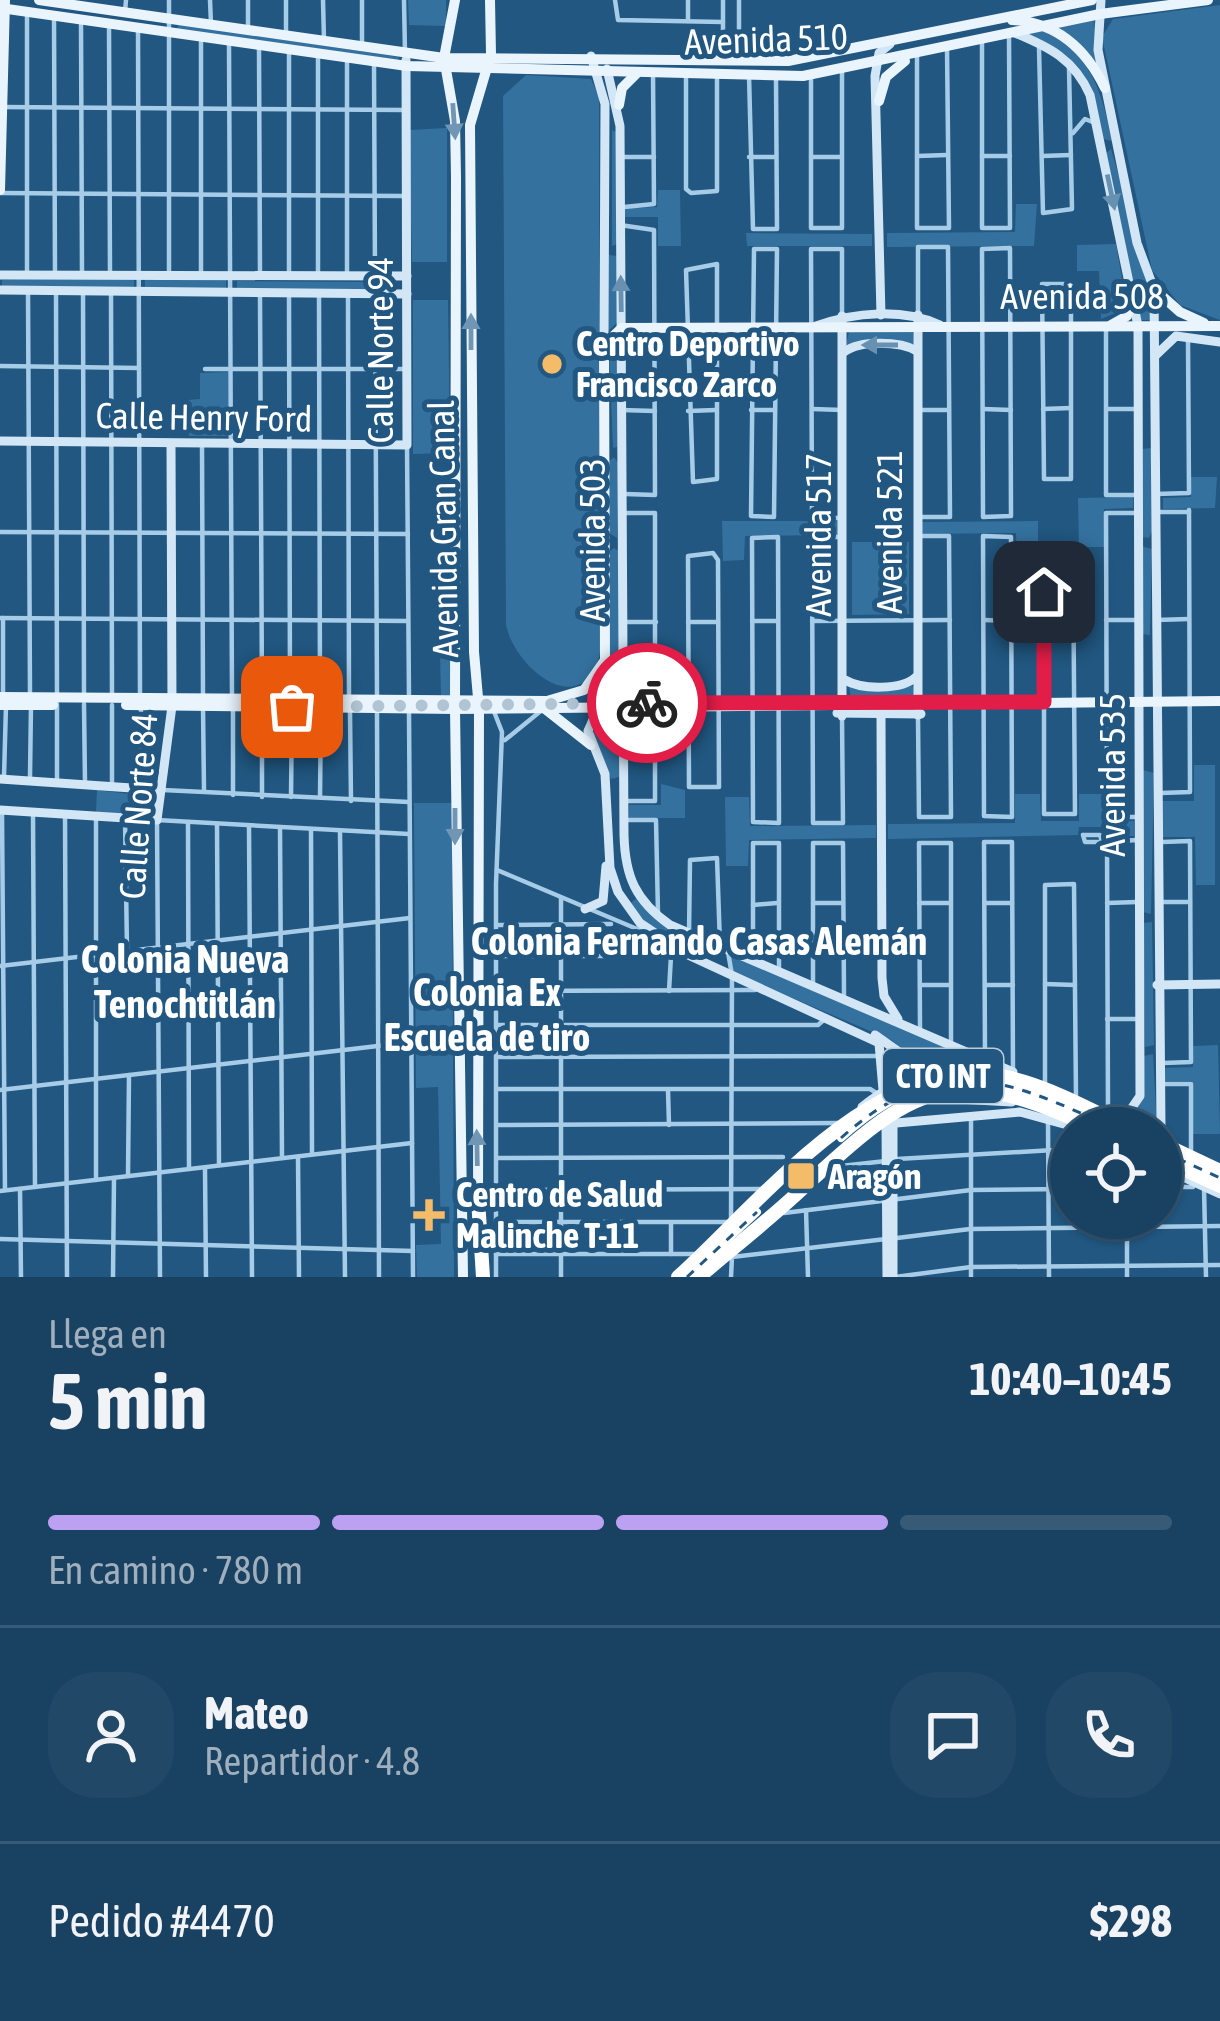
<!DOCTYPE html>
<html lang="es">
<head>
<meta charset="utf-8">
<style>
  body { margin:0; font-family:"Asap Condensed",sans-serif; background:#224867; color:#f1f3f6; height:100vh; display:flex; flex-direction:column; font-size:45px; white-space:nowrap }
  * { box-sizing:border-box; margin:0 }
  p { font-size:39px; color:#9fafbd }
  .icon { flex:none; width:66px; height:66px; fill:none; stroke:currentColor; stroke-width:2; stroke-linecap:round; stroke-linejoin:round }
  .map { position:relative; height:1277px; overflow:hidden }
  .panel { display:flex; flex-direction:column; background:#194161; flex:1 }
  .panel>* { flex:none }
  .controls { position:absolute; left:1050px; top:1107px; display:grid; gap:24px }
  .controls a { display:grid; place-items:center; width:132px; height:132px; border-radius:50%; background:#194161; box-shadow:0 3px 9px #0004,0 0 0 3px #375a76; font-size:60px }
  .pin { position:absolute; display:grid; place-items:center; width:102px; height:102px; color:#fff; margin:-51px; border-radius:24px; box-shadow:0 6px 18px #0006 }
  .courier { position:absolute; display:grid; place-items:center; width:120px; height:120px; margin:-60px; border:9px solid #e11d48; border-radius:50%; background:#fff; color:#222; box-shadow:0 3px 15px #0007 }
  .headline em { font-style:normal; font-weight:700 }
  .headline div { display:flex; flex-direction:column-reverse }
  .headline { display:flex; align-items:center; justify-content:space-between; height:204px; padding:0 48px }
  h1 { font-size:78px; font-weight:700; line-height:90px }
  .bar { display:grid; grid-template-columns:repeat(4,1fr); gap:18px 12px; align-content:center; height:144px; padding:0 48px }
  .bar i { height:15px; border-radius:9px; background:#375a76 }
  .bar .active { background:#bca0f2 }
  .bar p { grid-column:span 4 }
  .line { display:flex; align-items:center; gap:30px; padding:0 48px; border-top:3px solid #375a76 }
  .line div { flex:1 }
  .round { display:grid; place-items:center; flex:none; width:126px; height:126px; border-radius:48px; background:#224867 }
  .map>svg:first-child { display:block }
  .green { fill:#35719f }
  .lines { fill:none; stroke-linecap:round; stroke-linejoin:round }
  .street { stroke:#a7cce8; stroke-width:4.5 }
  .secondary { stroke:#d2e6f6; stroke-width:9 }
  .primary { stroke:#eaf4fd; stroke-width:10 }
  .highway { stroke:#fff; stroke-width:14 }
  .rail-casing { stroke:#fff; stroke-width:8 }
  .rail { stroke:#215781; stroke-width:3; stroke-dasharray:9; stroke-linecap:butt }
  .oneway { fill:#7196b3 }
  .oneway2 { fill:#6890b0 }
  .done { stroke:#b1c4d3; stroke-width:12; stroke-dasharray:0 21.6 }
  .route { stroke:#e11d48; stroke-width:15 }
  .poi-dot { fill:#f4bb69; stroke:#215781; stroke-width:4.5 }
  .labels { text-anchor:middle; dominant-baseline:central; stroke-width:10; stroke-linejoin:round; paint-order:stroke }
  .shield { fill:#215781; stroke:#bccdd9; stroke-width:3 }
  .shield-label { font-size:33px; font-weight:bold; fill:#fff }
  .street-label { font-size:36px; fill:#fff; stroke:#215781 }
  .poi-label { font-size:36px; font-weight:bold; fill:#fff; stroke:#215781; text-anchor:start }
  .neighbourhood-label { font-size:39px; font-weight:bold; fill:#fff; stroke:#215781 }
</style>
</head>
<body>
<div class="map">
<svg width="1220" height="1277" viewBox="0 0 1220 1277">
  <rect width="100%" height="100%" fill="#215781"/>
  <!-- green -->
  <g class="green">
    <polygon points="408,0 446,0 446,26 409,25"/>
    <polygon points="1220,5 1220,320 1180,305 1152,270 1102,37 1113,19"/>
    <polygon points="1094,20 1098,65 1074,38 1057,28"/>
    <polygon points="179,24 399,57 398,60 177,29"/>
    <path d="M1043 29C1091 53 1102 92 1112 141L1103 139C1093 87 1079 51 1025 34Z"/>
    <path d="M526 75 591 79 599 97 600 653C584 722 516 671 506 625L503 96Z"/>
    <polygon points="447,128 447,262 412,262 409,130"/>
    <polygon points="612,130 618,133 618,244 612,246"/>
    <polygon points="1111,149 1152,289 1150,320 1141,320 1106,153"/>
    <polygon points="658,190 680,190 681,246 658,246 658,217 625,217 625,208 657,207"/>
    <polygon points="1016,204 1037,204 1034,246 887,247 887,233 1015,232"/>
    <polygon points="746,233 872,234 872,246 747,246"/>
    <polygon points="1116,244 1127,308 1101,319 1099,271 1077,271 1077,245"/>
    <polygon points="609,255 617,256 618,322 608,331"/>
    <rect x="2" y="280" width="132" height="9"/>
    <polygon points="145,280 226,280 226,290 145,289"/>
    <polygon points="237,281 369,282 369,291 237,290"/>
    <polygon points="413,300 448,300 450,453 413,454"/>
    <polygon points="849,332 913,332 914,344 846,345"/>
    <polygon points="617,336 617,447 613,448 609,347"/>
    <polygon points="228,372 229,436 189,436 188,400 200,399 200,373"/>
    <polygon points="1151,448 1152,531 1149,538 1142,537 1141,449"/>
    <polygon points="614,457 618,463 617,538 609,533 608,462"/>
    <polygon points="1191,477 1217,477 1215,508 1163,509 1163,498 1191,497"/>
    <polygon points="1133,497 1133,508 1104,509 1104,547 1079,547 1078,498"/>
    <polygon points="722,521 840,521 841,535 745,536 744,560 723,561"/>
    <polygon points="1038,521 1038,561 1017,561 1016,533 920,534 920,522"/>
    <polygon points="852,542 909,542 909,614 852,615"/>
    <polygon points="1141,546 1152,549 1150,635 1142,634"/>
    <polygon points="614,548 620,552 619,695 606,702 609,552"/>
    <polygon points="446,587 455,588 453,695 441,698 439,608"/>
    <polygon points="849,686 857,690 915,686 916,697 851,699"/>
    <polygon points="619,709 619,777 611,779 593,734 603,710"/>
    <polygon points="1194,765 1215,765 1215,885 1196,885 1195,837 1157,837 1156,801 1194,801"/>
    <polygon points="1143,770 1154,773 1151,914 1143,912"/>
    <polygon points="661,784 685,790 685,818 629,818 629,805 661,805"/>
    <polygon points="97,790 153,797 152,816 96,812"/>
    <polygon points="1015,794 1040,794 1041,821 1079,821 1079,794 1104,794 1104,821 1134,821 1134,836 1106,836 1105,827 1079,827 1078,835 888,839 888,824 1015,823"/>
    <polygon points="725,797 749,797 750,826 876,825 876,838 749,840 748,866 726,866"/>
    <polygon points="414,803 452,803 454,1277 417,1277 416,1245 441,1244 438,1087 416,1088"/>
    <polygon points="636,899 665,927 701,943 700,955 648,928 629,904"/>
    <polygon points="1152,922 1154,1045 1145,1047 1143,923"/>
    <polygon points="730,954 987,1064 927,1068 891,1040 734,973"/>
    <polygon points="1218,1045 1220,1134 1193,1134 1192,1081 1162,1081 1162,1068 1193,1067 1193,1046"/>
    <polygon points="1153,1054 1157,1128 1129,1118 1144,1098 1144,1056"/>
  </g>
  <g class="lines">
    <!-- street -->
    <g class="street">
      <polyline points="169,0 169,276"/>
      <polyline points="210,0 211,24"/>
      <polyline points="286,0 286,35"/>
      <polyline points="323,0 324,40"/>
      <polyline points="362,0 362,42"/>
      <polyline points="404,0 405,53"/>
      <polyline points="615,0 618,20 723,22"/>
      <polyline points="723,0 723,59"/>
      <polyline points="739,0 739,60"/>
      <polyline points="125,12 126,0"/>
      <polyline points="54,16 55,274"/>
      <polyline points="27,17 27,275"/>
      <polyline points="688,21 688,0"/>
      <polyline points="81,23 82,275"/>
      <polyline points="109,24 110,275"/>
      <polyline points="138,28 140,694"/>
      <polyline points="248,29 248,0"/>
      <polyline points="982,41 982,228 1010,228 1009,35"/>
      <polyline points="229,44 232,698"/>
      <polyline points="1039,48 1043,213 1072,209 1069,68"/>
      <polyline points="259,49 260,277"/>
      <polyline points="917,55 917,228 949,228 947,48"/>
      <polyline points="347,62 347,272"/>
      <polyline points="374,65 377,695"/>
      <polyline points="686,73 686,189 691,193 717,191 717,76"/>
      <polyline points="749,75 753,229 777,229 776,79"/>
      <polyline points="811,75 811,228 842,228 842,70"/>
      <polyline points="2,107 404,110"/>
      <polyline points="1073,133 1085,119 1095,123"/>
      <polyline points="917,156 947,155"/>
      <polyline points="982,156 1010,156"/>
      <polyline points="1042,156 1071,155"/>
      <polyline points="620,157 654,157"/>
      <polyline points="749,157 774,157"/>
      <polyline points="811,157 841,157"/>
      <polyline points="0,193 402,196"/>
      <polyline points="624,207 654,204 653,73"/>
      <polyline points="620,225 654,230 655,495 625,494"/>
      <polygon points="1010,248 1011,516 983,517 982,249"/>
      <polygon points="754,249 777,249 774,517 751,516"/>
      <polygon points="717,264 717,479 693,482 686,270"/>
      <polyline points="289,272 289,52"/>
      <polyline points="318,272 318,56"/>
      <polyline points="201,276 201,42"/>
      <polygon points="1042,284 1071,284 1071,479 1044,479"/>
      <polyline points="28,291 30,693"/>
      <polyline points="56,291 57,698"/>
      <polyline points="83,291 84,694"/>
      <polyline points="111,292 112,694"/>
      <polyline points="260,297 262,699"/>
      <polyline points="289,297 290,699"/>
      <polyline points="319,297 320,700"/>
      <polyline points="348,297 349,700"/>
      <polyline points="918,315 918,247 948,247 950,517 922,517"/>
      <polyline points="1106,326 1106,495 1135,495"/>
      <polyline points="0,366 139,368"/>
      <polyline points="205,369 407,369"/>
      <polyline points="812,409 842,410"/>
      <polyline points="983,409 1011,410"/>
      <polyline points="1043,409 1071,408"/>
      <polyline points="1108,409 1138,409"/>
      <polyline points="621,410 655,411"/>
      <polyline points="751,410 775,410"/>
      <polyline points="918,410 949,410"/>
      <polyline points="688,411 716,410"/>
      <polyline points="202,444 203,696"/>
      <polyline points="407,445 409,698"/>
      <polyline points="1155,494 1189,493 1188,341"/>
      <polyline points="1155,512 1189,512"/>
      <polyline points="1136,513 1106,513 1107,817 1139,817"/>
      <polyline points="839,518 812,518 811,249 842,249 842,312"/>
      <polyline points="0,532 408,534"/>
      <polyline points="917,536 949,536 951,817 919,817 918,718"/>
      <polygon points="983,536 1011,537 1012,817 984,816"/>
      <polygon points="778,537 779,823 753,822 752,538"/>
      <polyline points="839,537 812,537 813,823 843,823 842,717"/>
      <polygon points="713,553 718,560 719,787 689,787 688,556"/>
      <polygon points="1073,553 1075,814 1044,814 1044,554"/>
      <polyline points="0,618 408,621"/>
      <polyline points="3,618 3,696"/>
      <polyline points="984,620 1011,621"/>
      <polyline points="1106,620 1137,620"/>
      <polyline points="1156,620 1189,619"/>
      <polyline points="752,621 776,621"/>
      <polyline points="812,621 950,620"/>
      <polyline points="625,622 656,622"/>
      <polyline points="688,622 718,622"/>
      <polyline points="1044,623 1074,622"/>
      <polyline points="57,704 57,782"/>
      <polyline points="84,704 85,783"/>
      <polyline points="112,705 112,783"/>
      <polyline points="203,706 204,791"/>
      <polyline points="233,707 233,795"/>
      <polyline points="493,709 502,732 496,884 496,1277"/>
      <polyline points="350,711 351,801"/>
      <polyline points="377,713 379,1277"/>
      <polyline points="409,713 413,1277"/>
      <polyline points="505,740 542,710"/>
      <polyline points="4,777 6,705"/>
      <polyline points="30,777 31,705"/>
      <polyline points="140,788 141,705"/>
      <polyline points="163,790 409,802"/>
      <polyline points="1160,793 1190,792 1189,510"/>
      <polyline points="262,797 262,707"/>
      <polyline points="291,797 292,707"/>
      <polyline points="320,797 321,707"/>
      <polyline points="624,801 655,801 655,513 626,513"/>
      <polyline points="2,812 5,1190"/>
      <polyline points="33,814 35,1187"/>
      <polyline points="65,814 67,1277"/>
      <polyline points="96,817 96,1180"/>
      <polyline points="125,818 127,950"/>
      <polyline points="624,820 656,820 658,914"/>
      <polyline points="188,822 189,1169"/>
      <polyline points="217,824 219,1165"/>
      <polyline points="249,827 252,1277"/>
      <polyline points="280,828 282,1158"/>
      <polyline points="311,830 312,1154"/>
      <polyline points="340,833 345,1277"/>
      <polyline points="1083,835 1100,835 1102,842 1138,840"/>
      <polyline points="1083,835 1085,842 1101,842"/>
      <polyline points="1107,841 1108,1113"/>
      <polyline points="1162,842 1190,841 1191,1062 1163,1063"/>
      <polyline points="497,870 656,937"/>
      <polyline points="561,898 561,1277"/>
      <polyline points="1163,902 1190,902"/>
      <polyline points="813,903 843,903"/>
      <polyline points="919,903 950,903"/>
      <polyline points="985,903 1012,903"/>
      <polyline points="1107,903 1137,902"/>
      <polyline points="753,905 777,903"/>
      <polyline points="496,925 611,924"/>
      <polyline points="689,934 690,860 717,858 720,945"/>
      <polyline points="728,952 732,975 731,1221"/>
      <polyline points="497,956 683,956"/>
      <polyline points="753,959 753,843 779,843 779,969"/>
      <polyline points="0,966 410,918"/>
      <polyline points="813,983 813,843 843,843 844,995"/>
      <polyline points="1045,984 1075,985"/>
      <polyline points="920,985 950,985"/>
      <polyline points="985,985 1013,985"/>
      <polyline points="497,991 755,990"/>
      <polyline points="669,991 671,956"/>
      <polyline points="1107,1019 1138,1019"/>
      <polyline points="497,1025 818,1025 825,1019"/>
      <polyline points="920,1029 919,843 951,843 951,1044"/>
      <polyline points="499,1057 877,1056"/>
      <polyline points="985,1058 984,842 1012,842 1013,1072"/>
      <polyline points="1045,1084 1045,885 1074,884 1076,1098"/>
      <polyline points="1163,1084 1191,1084 1191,1151"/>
      <polyline points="497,1089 870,1089 878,1094"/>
      <polyline points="0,1090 412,1042"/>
      <polyline points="668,1090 669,1125"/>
      <polyline points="971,1119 971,1277"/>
      <polyline points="1048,1121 1049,1277"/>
      <polyline points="497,1125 840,1123"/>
      <polyline points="298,1157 299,1277"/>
      <polyline points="497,1158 783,1157"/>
      <polyline points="897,1159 1071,1149"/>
      <polyline points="832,1167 886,1161"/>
      <polyline points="205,1169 206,1277"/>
      <polyline points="128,1176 129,1075"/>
      <polyline points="1161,1187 1193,1187"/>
      <polyline points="1204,1187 1206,1277"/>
      <polyline points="20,1189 21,1277"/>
      <polyline points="498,1190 762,1189"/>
      <polyline points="0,1191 412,1143"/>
      <polyline points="806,1210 808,1277"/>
      <polyline points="784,1213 971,1190 1071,1189"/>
      <polyline points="1127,1218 1127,1277"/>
      <polyline points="497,1222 731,1222"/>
      <polyline points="671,1224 671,1254"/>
      <polyline points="897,1238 970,1229 1220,1226"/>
      <polyline points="0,1239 413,1251"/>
      <polyline points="496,1254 694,1254"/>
      <polyline points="113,1277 114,1178"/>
      <polyline points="160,1277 157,820 409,834"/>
      <polyline points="731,1277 732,1257 886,1239"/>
      <polyline points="895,1277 971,1267 1220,1265"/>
    </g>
    <!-- secondary -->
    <g class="secondary">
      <polyline points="1101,0 1098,50 1137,243 1154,289 1161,1128"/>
      <path d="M1015 33C1049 47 1074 59 1090 95L1138 326 1140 1096 1131 1109 1115 1116"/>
      <polyline points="591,56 605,104 604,345"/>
      <path d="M607 69 620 126 624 835C625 877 636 901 670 925L1013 1072"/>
      <polyline points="0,275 407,276"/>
      <polyline points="0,290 407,294"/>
      <polyline points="881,315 875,76 879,53 890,44"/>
      <polyline points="918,315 918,715"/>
      <path d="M816 326C854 312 903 308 940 325"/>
      <path d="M844 352C860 340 900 341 917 351"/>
      <polyline points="1155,356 1176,336 1220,342"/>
      <polyline points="0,441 407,445 406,60"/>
      <polyline points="605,660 603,697 588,731 605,774 610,868 618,892 640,923 688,955 879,1043 883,1090"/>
      <path d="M845 680C862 690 902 690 916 677"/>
      <polyline points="837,713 921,714"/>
      <polyline points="842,716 842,316"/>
      <polyline points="881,716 882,978 884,996 898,1019"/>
      <polyline points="0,779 161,790"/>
      <polyline points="0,810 157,820 172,706 171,444"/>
      <polyline points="585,909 603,901 606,866"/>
      <polyline points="1157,985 1220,984"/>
      <polyline points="875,1035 919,1066"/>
      <polyline points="958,1099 1012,1102"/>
      <path d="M862 1107C900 1075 948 1063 997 1069"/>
      <polyline points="886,1123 887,1277"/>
      <polyline points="885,1124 1020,1112 1078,1128"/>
      <polyline points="1161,1167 1220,1194"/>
      <polyline points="893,1277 893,1122"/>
    </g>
    <!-- primary -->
    <g class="primary">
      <polyline points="39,0 444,58 788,61 1092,0"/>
      <polyline points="455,0 444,58 455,121 456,177 455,709 463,1277"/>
      <polyline points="0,8 407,66 803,76 1100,14 1208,0"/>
      <path d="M1012 20C1057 22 1086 49 1105 88"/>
      <polyline points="879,101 886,77 905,61"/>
      <polyline points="619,105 622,88 637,73"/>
      <polyline points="0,190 5,0"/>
      <polyline points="1154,289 1180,312 1204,323"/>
      <polyline points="1111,325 1127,316 1132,297"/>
      <polyline points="0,697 547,701 584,690 605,660 604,345 622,328 1220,326"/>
      <polyline points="0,705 53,705"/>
      <polyline points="126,705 455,709 1220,701"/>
      <polyline points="544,708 591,745"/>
      <polyline points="478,1202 479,709 474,652 470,125 491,54 490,0"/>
    </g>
    <!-- highway -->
    <g class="highway">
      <polyline points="1161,1143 1220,1171"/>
      <polyline points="1161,1159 1220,1186"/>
      <polyline points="478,1199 483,1277"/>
      <path d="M678 1277C762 1201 875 1055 1001 1076 1045 1084 1088 1109 1129 1128"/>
      <path d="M699 1277C734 1247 769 1220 803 1188 914 1085 950 1060 1093 1128"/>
    </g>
    <defs>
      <g id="rail">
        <path d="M841 1138C940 1050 1004 1077 1113 1128"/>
        <polyline points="1161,1151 1220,1178"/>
        <polyline points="687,1277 757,1212"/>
      </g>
    </defs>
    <!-- rail casing -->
    <use href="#rail" class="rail-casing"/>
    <!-- rail -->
    <use href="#rail" class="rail"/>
  </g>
  <!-- one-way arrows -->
  <defs><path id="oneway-solid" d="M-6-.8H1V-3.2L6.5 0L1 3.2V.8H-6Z" transform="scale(3)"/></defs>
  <g class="oneway">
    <use href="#oneway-solid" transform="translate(454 121) rotate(86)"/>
    <use href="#oneway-solid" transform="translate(471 332) rotate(-90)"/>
    <use href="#oneway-solid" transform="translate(455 826) rotate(90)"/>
    <use href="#oneway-solid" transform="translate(477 1148) rotate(-91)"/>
  </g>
  <g class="oneway2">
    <use href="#oneway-solid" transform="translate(1111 192) rotate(78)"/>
    <use href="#oneway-solid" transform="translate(621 294) rotate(-91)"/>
    <use href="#oneway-solid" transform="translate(880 345) rotate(180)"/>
  </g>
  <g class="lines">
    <!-- done -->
    <polyline class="done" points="292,707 647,703"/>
    <!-- route -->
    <polyline class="route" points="647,703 1044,702 1044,592"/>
  </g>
  <!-- markers -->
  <g class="poi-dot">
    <circle cx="552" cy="364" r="12"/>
    <rect x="786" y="1161" width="30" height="30" rx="6"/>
    <path d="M423 1197h12v12h12v12h-12v12h-12v-12h-12v-12h12z"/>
  </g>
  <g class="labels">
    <!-- shield labels -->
    <rect class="shield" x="883" y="1049" width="120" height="54" rx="9"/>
    <g class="shield-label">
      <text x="943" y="1076">CTO INT</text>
    </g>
    <!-- street labels -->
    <g class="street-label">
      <text transform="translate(766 39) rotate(-2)">Avenida 510</text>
      <text x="1082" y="296">Avenida 508</text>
      <text transform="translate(380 350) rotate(-90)">Calle Norte 94</text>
      <text transform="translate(204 417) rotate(1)">Calle Henry Ford</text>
      <text transform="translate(443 529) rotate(-91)">Avenida Gran Canal</text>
      <text transform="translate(889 532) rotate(-90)">Avenida 521</text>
      <text transform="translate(818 535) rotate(-90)">Avenida 517</text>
      <text transform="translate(592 540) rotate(-90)">Avenida 503</text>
      <text transform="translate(1112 775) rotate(-90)">Avenida 535</text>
      <text transform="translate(138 806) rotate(-86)">Calle Norte 84</text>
    </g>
    <!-- poi labels -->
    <g class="poi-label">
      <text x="576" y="343">Centro Deportivo<tspan x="576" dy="41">Francisco Zarco</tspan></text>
      <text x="828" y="1176">Aragón</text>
      <text x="456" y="1194">Centro de Salud<tspan x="456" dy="41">Malinche T-11</tspan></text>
    </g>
    <!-- neighbourhood labels -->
    <g class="neighbourhood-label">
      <text x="699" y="941">Colonia Fernando Casas Alemán</text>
      <text x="185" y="959">Colonia Nueva<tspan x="185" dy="45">Tenochtitlán</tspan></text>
      <text x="487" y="992">Colonia Ex<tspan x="487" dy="45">Escuela de tiro</tspan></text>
    </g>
  </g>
</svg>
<div class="controls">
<a><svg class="icon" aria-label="locate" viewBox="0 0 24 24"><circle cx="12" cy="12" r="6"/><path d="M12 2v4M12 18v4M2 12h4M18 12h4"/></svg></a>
</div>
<div class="pin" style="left:292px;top:707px;background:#ea580c"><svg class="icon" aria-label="bag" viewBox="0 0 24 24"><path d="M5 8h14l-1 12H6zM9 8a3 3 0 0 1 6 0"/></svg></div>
<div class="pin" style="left:1044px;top:592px;background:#1f2937"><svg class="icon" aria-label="home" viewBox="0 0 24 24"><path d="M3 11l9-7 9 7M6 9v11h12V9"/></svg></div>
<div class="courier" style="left:647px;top:703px"><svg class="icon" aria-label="bike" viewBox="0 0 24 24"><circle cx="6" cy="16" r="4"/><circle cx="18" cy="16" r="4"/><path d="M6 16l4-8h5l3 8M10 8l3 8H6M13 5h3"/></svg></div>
</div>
<section class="panel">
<div class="headline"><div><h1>5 min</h1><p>Llega en</p></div><em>10:40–10:45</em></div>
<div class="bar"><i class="active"></i><i class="active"></i><i class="active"></i><i></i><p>En camino · 780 m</p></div>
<div class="line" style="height:216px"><a class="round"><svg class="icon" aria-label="person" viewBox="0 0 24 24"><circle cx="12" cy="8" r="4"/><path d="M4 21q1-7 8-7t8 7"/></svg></a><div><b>Mateo</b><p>Repartidor · 4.8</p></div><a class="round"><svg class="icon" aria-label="chat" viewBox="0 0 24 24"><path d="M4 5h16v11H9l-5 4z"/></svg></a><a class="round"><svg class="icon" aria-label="phone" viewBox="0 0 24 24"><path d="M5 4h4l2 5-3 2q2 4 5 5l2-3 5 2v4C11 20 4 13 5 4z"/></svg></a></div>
<div class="line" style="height:156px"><div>Pedido #4470</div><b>$298</b></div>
</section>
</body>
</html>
